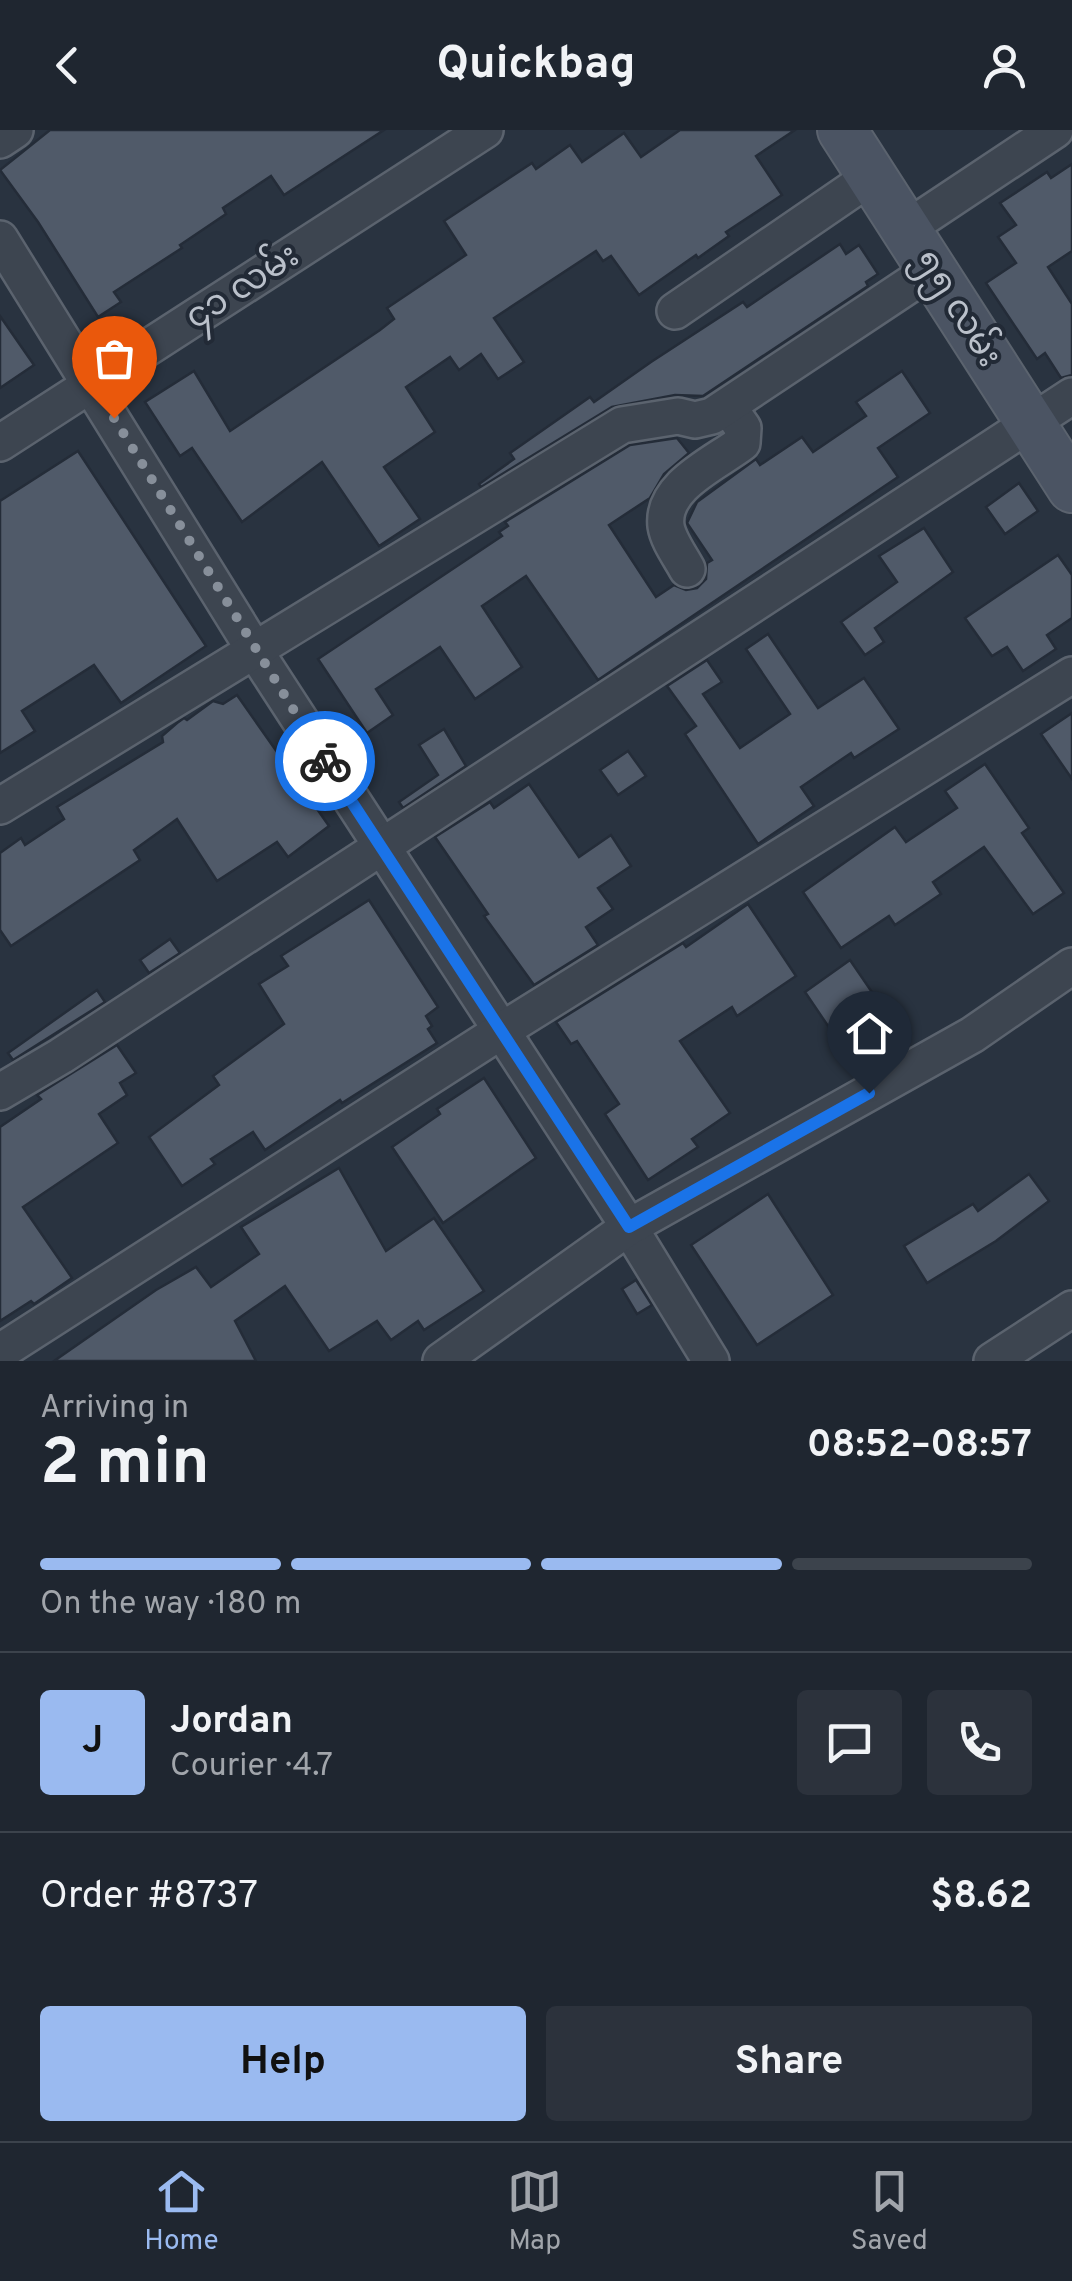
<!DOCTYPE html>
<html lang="en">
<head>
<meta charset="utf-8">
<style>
  body { margin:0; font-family:Overpass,"Noto Sans Myanmar",sans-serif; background:#2c323c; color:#f1f3f6; height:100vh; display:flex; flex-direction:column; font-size:38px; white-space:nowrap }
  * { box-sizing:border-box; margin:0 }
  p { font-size:32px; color:#a1a5ab }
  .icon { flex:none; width:55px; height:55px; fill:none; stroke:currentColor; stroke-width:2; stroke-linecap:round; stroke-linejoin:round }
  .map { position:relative; height:1231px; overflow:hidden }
  .drawer { display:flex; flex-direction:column; background:#1f2630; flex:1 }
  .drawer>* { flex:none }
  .pin { position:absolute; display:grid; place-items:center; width:85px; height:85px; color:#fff; margin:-102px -42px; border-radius:50% 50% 50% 0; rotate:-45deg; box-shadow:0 0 10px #0007 }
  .pin .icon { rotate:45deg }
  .courier { position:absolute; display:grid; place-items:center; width:100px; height:100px; margin:-50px; border:8px solid #1a73e8; border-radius:50%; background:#fff; color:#222; box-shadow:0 2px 12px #0007 }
  .summary em { font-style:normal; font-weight:700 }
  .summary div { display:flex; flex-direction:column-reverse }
  .summary { display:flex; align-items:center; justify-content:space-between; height:170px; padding:0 40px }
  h1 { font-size:65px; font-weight:700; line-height:75px }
  .bar { display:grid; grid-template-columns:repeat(4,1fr); gap:15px 10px; align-content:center; height:120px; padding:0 40px }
  .bar i { height:12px; border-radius:8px; background:#3c434c }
  .bar .active { background:#9abaf0 }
  .bar p { grid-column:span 4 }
  .line { display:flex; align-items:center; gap:25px; padding:0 40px; border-top:2px solid #3c434c }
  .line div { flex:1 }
  .round { display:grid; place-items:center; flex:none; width:105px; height:105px; border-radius:10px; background:#2c323c }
  .cta { display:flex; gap:20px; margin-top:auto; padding:20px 40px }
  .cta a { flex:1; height:115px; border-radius:10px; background:#9abaf0; color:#111; font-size:40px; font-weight:700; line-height:115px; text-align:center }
  .cta a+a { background:#2c323c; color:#f1f3f6 }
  header { display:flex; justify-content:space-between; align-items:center; height:130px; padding:0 40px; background:#1f2630; font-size:45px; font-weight:700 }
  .menu { display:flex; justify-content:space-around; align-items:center; height:140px; border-top:2px solid #3c434c; background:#1f2630; font-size:28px; color:#a1a5ab }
  .menu a { display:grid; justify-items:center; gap:5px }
  .menu .active { color:#9abaf0 }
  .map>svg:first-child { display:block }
  .building { fill:#505a69; stroke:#242c38; stroke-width:2.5 }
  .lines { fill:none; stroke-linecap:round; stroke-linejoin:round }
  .street-casing { stroke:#5b636e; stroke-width:40 }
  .secondary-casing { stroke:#5b636e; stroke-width:52 }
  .street { stroke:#3d4550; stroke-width:35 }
  .secondary { stroke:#4b5463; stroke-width:48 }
  .done { stroke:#878f9a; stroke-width:10; stroke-dasharray:0 18 }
  .route { stroke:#1a73e8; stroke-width:12 }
  .labels { text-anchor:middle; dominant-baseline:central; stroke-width:8; stroke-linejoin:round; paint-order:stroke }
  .street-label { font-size:35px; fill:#bac0ca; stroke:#222a36 }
</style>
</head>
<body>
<header><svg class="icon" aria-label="back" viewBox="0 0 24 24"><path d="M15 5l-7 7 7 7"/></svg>Quickbag<svg class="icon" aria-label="person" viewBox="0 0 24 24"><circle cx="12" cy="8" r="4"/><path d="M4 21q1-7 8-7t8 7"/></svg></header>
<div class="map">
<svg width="1072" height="1231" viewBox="0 0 1072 1231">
  <rect width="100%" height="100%" fill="#293340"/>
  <!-- building -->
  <g class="building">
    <polygon points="50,0 384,0 284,65 271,46 223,78 226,84 180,115 182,118 114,162 121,172 98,187 38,92 0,40"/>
    <polygon points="680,0 795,0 756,26 782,65 726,102 729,106 698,128 696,125 639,165 611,126 603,131 596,121 494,188 524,232 498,249 481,224 459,240 450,227 406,257 435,302 384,337 420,389 379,416 322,332 242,392 192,318 180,326 145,272 194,241 230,301 380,200 394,189 387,178 466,125 444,91 532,33 536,39 570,15 582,32 624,3 641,27"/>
    <polygon points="1072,34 1072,121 1048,137 1072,174 1072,245 1061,248 1045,223 1037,229 986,153 1016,133 998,107 1016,95 1000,73 1047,42 1051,48"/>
    <polygon points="840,114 846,124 859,115 878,144 866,152 868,156 703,266 675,265 612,277 481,357 479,354 514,329 510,323 590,267 594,272 651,232 743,172 747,177"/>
    <polygon points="0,186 34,235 0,258"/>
    <polygon points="902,241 930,283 878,318 898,347 598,550 526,446 482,476 522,537 475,569 440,517 376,559 393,585 367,603 318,529 502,406 499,402 508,396 505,392 630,315 677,308 689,323 664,344 650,368 609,395 656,467 674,455 686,460 697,458 706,449 707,433 712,430 687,393 697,372 756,329 760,335 802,307 813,322 866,286 856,272"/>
    <polygon points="78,321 206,516 121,573 94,535 22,581 35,601 0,623 0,371"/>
    <polygon points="1019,353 1038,381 1005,404 986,377"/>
    <polygon points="924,398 953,442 875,498 884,512 865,525 841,492 897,452 879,426"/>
    <polygon points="1058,425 1072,445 1072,488 1047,505 1056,519 1023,541 1007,517 992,526 965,488"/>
    <polygon points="768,504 818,578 864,548 899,599 854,628 851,623 801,657 814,676 758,714 685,604 696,596 667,556 707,530 722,552 703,564 740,618 790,584 746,519"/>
    <polygon points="237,565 329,696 288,727 277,712 217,751 177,689 134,720 140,730 11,816 0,800 0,723 21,708 25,715 64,689 57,677 163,612 162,606 177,593 184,588 187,590 213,571 223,574"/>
    <polygon points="1072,583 1072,649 1041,604"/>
    <polygon points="444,599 466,636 403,678 399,672 438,645 419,615"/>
    <polygon points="628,621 646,646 618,665 600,640"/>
    <polygon points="985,634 1029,698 1022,703 1064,763 1033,784 984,717 933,752 941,764 895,795 889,786 841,818 803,762 895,697 906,712 957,678 945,661"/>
    <polygon points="529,654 579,727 611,705 631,736 598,758 613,779 586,797 598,815 534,855 484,786 488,784 435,707 490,672 494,678"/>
    <polygon points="369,770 438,877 426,886 432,896 428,899 437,913 342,973 340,970 265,1020 253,1002 211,1029 215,1034 182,1056 149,1007 219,955 213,946 284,894 259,854 288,836 281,826"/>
    <polygon points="748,774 796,846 737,886 732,877 680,911 730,983 692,1009 698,1017 648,1050 605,984 619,974 577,911 571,914 556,892 683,813 686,817"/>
    <polygon points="170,809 180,823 149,843 140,830"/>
    <polygon points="850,830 891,890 845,921 805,862"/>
    <polygon points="97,860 105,872 13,930 8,923"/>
    <polygon points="117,915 136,943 120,953 127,965 99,984 118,1013 23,1077 72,1148 34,1174 31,1171 0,1191 0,997 41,969 37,965"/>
    <polygon points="484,948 536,1028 443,1093 392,1017 440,984 437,979"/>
    <polygon points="339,1038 386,1121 434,1088 484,1161 424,1200 418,1191 391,1210 377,1191 329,1221 285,1156 235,1191 256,1231 54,1231 156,1160 196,1137 211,1157 259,1124 241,1097"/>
    <polygon points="1029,1044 1049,1071 996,1111 927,1153 904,1116 973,1074 978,1081"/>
    <polygon points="768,1064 833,1165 757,1215 691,1115"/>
    <polygon points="636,1150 652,1175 637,1184 622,1159"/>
  </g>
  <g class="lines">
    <defs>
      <g id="street">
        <polyline points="0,10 15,0"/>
        <polyline points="906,99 1055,0"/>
        <polyline points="0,109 255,521 629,1097 711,1231"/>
        <polyline points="675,181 872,46"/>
        <polyline points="0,313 485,0"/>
        <path d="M687 439C680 426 668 410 666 396 661 356 716 333 742 313L743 298 729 278"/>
        <polyline points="0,676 622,295 678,286 695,290 712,286 933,139"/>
        <polyline points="0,962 61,926 1072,266"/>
        <polyline points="0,1222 501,901 1072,545"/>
        <polyline points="441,1231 629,1097 972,905 1072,836"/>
        <polyline points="992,1231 1072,1179"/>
      </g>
      <polyline id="secondary" points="842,0 1072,358"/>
    </defs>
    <!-- street casing -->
    <use href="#street" class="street-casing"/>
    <!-- secondary casing -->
    <use href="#secondary" class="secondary-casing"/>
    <!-- street -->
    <use href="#street" class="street"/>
    <!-- secondary -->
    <use href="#secondary" class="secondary"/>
  </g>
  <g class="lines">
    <!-- done -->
    <polyline class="done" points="114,288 325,631"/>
    <!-- route -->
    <polyline class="route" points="325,631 629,1097 869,963"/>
  </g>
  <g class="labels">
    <!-- street labels -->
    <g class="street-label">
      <text transform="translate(243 158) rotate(-33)">၄၁ လမ်း</text>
      <text transform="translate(957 179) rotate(58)">၅၅ လမ်း</text>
    </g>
  </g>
</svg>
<div class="pin" style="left:114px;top:288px;background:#ea580c"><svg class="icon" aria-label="bag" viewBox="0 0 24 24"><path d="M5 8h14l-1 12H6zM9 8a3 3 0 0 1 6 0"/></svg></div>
<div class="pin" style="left:869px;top:963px;background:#1f2937"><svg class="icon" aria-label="home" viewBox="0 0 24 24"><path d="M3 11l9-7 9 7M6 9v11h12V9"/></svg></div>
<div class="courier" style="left:325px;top:631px"><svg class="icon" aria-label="bike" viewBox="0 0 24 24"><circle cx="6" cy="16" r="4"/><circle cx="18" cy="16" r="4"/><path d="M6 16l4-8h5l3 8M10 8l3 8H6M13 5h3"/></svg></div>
</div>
<section class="drawer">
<div class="summary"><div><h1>2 min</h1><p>Arriving in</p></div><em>08:52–08:57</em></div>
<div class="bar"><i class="active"></i><i class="active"></i><i class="active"></i><i></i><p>On the way · 180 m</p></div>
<div class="line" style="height:180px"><b class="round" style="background:#9abaf0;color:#111">J</b><div><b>Jordan</b><p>Courier · 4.7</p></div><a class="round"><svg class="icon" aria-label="chat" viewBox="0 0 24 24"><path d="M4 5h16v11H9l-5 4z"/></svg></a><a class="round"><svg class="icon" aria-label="phone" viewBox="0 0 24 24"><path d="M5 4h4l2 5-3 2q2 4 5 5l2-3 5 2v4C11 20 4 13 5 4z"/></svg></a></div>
<div class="line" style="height:130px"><div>Order #8737</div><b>$8.62</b></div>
<div class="cta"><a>Help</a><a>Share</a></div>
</section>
<nav class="menu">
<a class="active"><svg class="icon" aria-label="home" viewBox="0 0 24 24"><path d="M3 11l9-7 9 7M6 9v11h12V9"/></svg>Home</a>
<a><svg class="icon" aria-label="map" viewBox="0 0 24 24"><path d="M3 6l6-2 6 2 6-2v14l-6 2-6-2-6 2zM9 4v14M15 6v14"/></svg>Map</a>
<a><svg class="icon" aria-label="saved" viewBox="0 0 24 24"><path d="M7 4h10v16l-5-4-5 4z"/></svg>Saved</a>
</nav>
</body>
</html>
